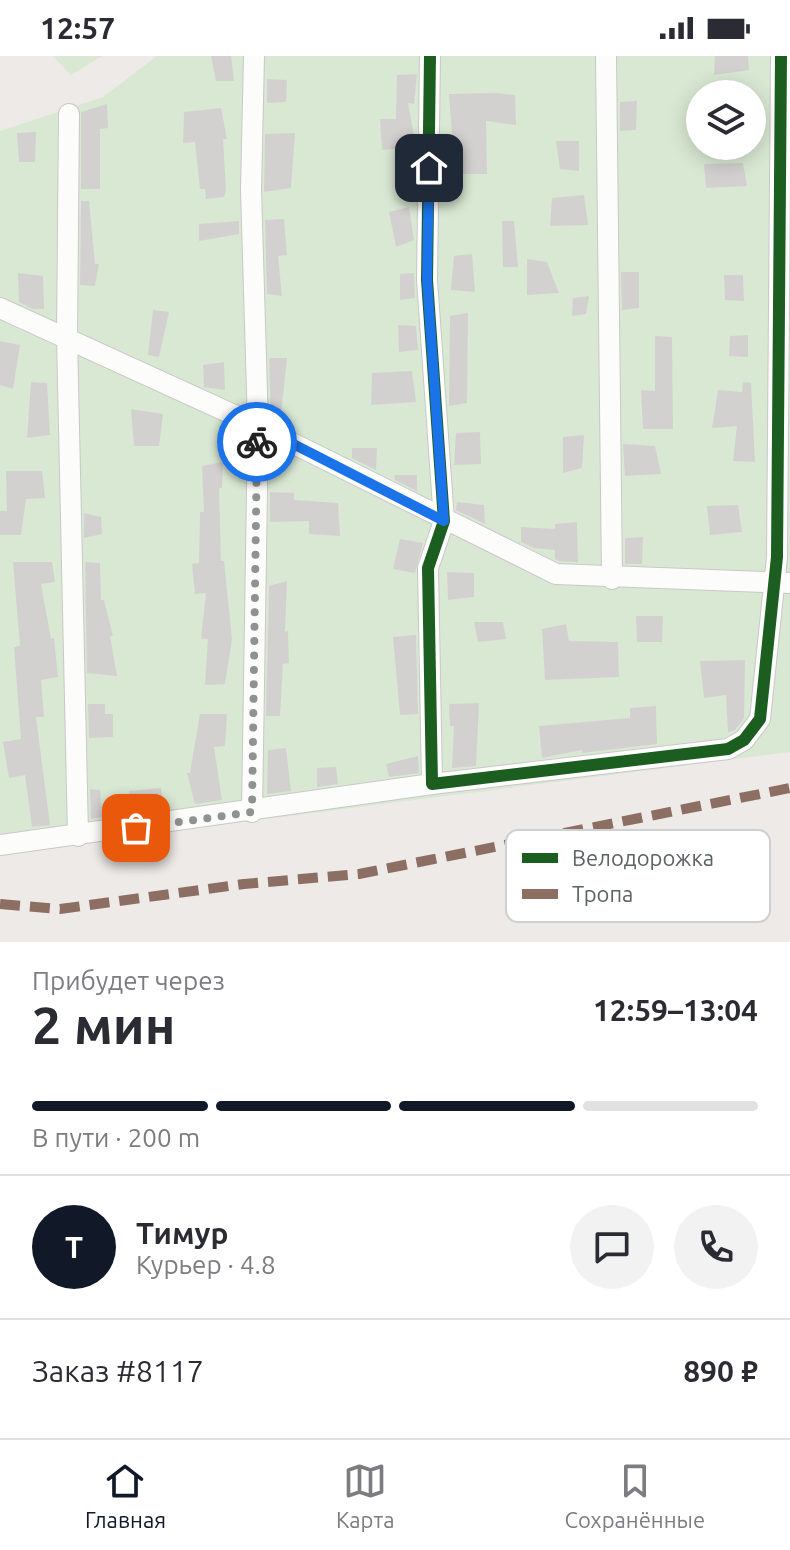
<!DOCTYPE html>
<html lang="ru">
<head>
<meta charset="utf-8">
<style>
  body { margin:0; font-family:Ubuntu,sans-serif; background:#f2f2f3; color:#2b2b33; height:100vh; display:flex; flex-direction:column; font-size:30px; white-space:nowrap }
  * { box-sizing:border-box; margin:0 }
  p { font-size:26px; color:#7c7c81 }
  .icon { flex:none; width:44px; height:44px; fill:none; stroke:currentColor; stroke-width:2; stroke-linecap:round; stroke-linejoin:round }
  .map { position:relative; height:886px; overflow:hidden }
  .side { display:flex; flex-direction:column; background:#fff; flex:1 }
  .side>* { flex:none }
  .tools { position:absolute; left:686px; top:24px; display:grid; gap:16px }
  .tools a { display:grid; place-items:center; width:80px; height:80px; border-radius:50%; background:#fff; box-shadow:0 4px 20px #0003; font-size:40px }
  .pin { position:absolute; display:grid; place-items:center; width:68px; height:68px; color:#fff; margin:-34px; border-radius:16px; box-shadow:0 4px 12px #0006 }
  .courier { position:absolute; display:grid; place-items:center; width:80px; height:80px; margin:-40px; border:6px solid #1a73e8; border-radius:50%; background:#fff; color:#222; box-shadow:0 2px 10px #0007 }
  .head em { font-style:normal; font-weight:700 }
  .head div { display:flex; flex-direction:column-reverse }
  .head { display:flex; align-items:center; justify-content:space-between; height:136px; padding:0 32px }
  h1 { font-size:52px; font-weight:700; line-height:60px }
  .bar { display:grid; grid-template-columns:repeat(4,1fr); gap:12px 8px; align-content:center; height:96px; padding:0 32px }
  .bar i { height:10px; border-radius:6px; background:#e1e1e2 }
  .bar .active { background:#111827 }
  .bar p { grid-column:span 4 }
  .line { display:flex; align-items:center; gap:20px; padding:0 32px; border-top:2px solid #e1e1e2 }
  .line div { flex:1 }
  .round { display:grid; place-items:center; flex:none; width:84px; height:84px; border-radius:42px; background:#f2f2f3 }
  .status { display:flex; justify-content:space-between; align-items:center; height:56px; padding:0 40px; background:#fff; direction:ltr }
  .status svg { height:22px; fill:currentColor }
  .dock { display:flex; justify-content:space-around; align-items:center; height:112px; border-top:2px solid #e1e1e2; background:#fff; font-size:22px; color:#7c7c81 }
  .dock a { display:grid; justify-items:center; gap:4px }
  .dock .active { color:#111827 }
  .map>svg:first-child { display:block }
  .green { fill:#d9e8d3; fill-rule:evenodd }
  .building { fill:#d3d1d0 }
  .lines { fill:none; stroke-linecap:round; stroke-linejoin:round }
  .street-casing { stroke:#c9c8c8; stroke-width:22 }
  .street { stroke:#fcfcfb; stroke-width:20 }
  .quiet { stroke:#8d6e63; stroke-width:10; stroke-dasharray:20 10; stroke-linecap:butt }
  .cycleway-casing { stroke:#fff; stroke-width:17 }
  .cycleway { stroke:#1b5e20; stroke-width:12 }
  .done { stroke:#8f9292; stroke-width:8; stroke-dasharray:0 14.4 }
  .route { stroke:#1a73e8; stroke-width:10 }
  .key { fill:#fff; stroke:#ced0d1; stroke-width:2 }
  .key-label { font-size:22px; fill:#5d6265 }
</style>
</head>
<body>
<div class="status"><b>12:57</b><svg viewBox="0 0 49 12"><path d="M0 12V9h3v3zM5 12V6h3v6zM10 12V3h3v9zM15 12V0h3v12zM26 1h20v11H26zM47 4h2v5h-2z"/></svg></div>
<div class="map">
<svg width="790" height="886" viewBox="0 0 790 886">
  <rect width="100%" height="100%" fill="#edeae7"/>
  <!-- green -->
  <g class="green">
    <polygon points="53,0 102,0 71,19"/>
    <path d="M157 0H790V696L0 797V75L103 41ZM700 38H752V90H700Z"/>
  </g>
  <!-- building -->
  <g class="building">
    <polygon points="211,0 231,0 234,25 216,25"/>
    <polygon points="715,0 748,0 749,14 714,19"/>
    <polygon points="417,18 414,48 408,47 416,91 382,94 380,63 396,63 397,19"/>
    <polygon points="267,23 287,24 286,46 267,47"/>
    <polygon points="496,37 515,39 516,69 486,65 487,118 455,118 449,38"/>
    <polygon points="637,45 636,74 620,75 620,46"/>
    <polygon points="107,48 108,72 100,73 100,133 81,133 81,56"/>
    <polygon points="221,52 227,83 223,83 226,135 224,141 206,143 205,133 200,133 195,86 183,87 184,56"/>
    <polygon points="36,76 35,106 19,106 17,77"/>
    <polygon points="295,77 291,132 264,136 265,78"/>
    <polygon points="556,85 579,85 579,115 560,113"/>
    <polygon points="743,107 747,130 706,132 704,108"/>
    <polygon points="584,139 588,169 550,170 552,142"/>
    <polygon points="81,145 89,145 95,208 99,208 95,230 80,229"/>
    <polygon points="409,151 414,184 396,191 389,156"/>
    <polygon points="284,163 287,199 278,200 282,240 267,238 265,164"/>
    <polygon points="239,165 239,178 199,185 199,168"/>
    <polygon points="502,165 514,165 518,211 503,211"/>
    <polygon points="472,198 475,236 451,234 454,200"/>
    <polygon points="527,203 547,206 559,237 527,239"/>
    <polygon points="621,216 639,216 639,252 622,254"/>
    <polygon points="18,217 43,220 44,253 33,253 19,246"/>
    <polygon points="414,217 415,242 400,244 400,218"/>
    <polygon points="724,219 743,219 744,245 725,244"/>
    <polygon points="589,240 586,258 572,260 573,242"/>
    <polygon points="153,254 169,256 159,301 148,299"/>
    <polygon points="468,257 467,347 449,350 450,260"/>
    <polygon points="398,269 416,270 418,294 399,296"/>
    <polygon points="748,279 748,301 729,300 730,280"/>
    <polygon points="655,280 672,281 673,373 643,373 641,334 655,335"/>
    <polygon points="0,285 20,289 13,333 0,329"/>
    <polygon points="269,302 287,302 280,367 271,362"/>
    <polygon points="224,306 225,334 204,331 203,309"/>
    <polygon points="412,315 416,346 371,349 372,317"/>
    <polygon points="31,326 47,327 50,379 27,382"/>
    <polygon points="743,326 751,327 755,406 733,405 737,370 712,372 718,334 742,336"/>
    <polygon points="131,353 163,358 159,390 134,390"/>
    <polygon points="480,376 481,408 454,409 456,377"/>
    <polygon points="584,379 582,412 563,417 563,381"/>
    <polygon points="623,388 655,390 661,418 625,420"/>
    <polygon points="352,392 377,392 376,414 352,402"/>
    <polygon points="223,406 222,432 219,432 221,505 224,505 232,583 225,628 205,629 208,583 201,583 206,537 195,538 192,508 199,507 200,456 204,456 202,410"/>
    <polygon points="6,415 42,415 45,442 26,443 21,479 0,479 0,455 7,455"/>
    <polygon points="394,419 417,419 417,435 395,424"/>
    <polygon points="270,436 294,437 294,444 338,447 340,480 309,478 309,465 270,466"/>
    <polygon points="457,446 484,449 485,468 456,454"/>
    <polygon points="738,449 742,476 710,479 707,450"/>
    <polygon points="84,457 101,461 102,478 84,482"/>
    <polygon points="577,466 578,506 559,505 555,503 555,494 534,492 521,486 521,471 555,473 555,468"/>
    <polygon points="643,481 642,508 625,508 625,482"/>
    <polygon points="400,483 423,487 415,517 393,513"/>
    <polygon points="13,506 52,506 55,526 41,528 51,583 54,582 58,621 41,624 44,661 36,661 50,769 32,771 25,719 9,722 3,686 21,683 14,591 20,590"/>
    <polygon points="85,506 100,507 101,544 104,544 113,580 110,580 117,620 87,617"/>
    <polygon points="447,516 474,517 474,541 448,544"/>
    <polygon points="287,525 285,576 288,575 289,607 283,608 280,660 266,660 269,530"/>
    <polygon points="636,560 663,560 662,586 637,586"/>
    <polygon points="474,566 503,566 506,583 478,586"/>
    <polygon points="566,568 569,585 618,586 619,621 545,624 542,573"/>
    <polygon points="416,579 418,658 400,659 393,581"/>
    <polygon points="745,604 744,662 735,674 728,676 726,639 704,642 700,605"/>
    <polygon points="479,647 476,710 452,712 454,670 450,670 449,648"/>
    <polygon points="88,648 105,648 105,658 113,658 113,681 89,682"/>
    <polygon points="656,650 657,688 582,697 582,694 542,702 539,670 630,662 630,652"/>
    <polygon points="200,658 227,658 225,690 214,691 222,744 195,748 187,717 190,717"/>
    <polygon points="286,692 291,735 267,738 268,694"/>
    <polygon points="418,700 419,717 389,721 386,708"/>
    <polygon points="336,711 338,728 317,731 317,712"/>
    <polygon points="161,732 164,753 131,757 129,735"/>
    <polygon points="90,733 100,734 102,761 91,763"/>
  </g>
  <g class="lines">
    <defs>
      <g id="street">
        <polyline points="430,0 427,224 444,465 428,512 432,728 728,693 744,684 760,663 777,501 781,0"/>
        <polyline points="606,0 612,523"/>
        <polyline points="69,58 67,281 78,780"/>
        <polyline points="0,252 258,370 556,518 790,527"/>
        <polyline points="252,756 258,370 251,133 254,0"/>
        <polyline points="0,789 432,728"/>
      </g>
    </defs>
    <!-- street casing -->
    <use href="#street" class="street-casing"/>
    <!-- street -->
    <use href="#street" class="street"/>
    <!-- quiet -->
    <polyline class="quiet" points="0,848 60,853 244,828 359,818 790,732"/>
    <defs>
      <polyline id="cycleway" points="430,0 427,224 444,465 428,512 432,728 728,693 744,684 760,663 777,501 781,0"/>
    </defs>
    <!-- cycleway casing -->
    <use href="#cycleway" class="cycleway-casing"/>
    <!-- cycleway -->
    <use href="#cycleway" class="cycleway"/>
  </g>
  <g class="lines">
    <!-- done -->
    <polyline class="done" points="136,772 252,756 257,386"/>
    <!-- route -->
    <polyline class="route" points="257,386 258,370 444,465 427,224 429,112"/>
  </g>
  <!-- legend -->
  <rect x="506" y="774" width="264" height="92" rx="12" class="key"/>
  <rect x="522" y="797" width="36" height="10" fill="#1b5e20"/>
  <rect x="522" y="833" width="36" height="10" fill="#8d6e63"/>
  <g class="key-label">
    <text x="572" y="810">Велодорожка</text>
    <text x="572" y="846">Тропа</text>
  </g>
</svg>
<div class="tools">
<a><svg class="icon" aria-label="layers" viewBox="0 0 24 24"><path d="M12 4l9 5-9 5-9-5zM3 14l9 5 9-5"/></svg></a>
</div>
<div class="pin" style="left:136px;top:772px;background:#ea580c"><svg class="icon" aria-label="bag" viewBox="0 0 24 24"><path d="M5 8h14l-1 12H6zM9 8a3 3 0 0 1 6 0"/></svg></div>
<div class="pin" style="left:429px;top:112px;background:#1f2937"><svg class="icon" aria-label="home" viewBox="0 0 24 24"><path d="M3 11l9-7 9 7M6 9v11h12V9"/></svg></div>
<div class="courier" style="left:257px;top:386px"><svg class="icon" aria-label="bike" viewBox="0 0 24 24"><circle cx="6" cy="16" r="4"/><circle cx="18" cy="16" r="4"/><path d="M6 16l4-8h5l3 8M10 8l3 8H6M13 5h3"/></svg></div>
</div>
<section class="side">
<div class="head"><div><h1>2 мин</h1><p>Прибудет через</p></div><em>12:59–13:04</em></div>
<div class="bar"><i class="active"></i><i class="active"></i><i class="active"></i><i></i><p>В пути · 200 m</p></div>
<div class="line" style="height:144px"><b class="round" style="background:#111827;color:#fff">Т</b><div><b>Тимур</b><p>Курьер · 4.8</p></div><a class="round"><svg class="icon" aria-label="chat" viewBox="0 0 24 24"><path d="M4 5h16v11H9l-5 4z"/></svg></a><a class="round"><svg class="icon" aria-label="phone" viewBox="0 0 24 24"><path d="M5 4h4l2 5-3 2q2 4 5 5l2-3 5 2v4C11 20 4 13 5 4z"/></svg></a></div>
<div class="line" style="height:104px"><div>Заказ #8117</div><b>890 ₽</b></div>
</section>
<nav class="dock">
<a class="active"><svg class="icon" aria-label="home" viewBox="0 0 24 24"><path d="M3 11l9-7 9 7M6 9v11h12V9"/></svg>Главная</a>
<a><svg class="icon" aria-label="map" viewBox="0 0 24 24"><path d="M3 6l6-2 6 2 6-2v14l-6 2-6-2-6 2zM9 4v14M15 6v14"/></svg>Карта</a>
<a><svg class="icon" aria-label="saved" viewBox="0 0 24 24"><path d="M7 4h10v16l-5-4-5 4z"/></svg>Сохранённые</a>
</nav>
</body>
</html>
